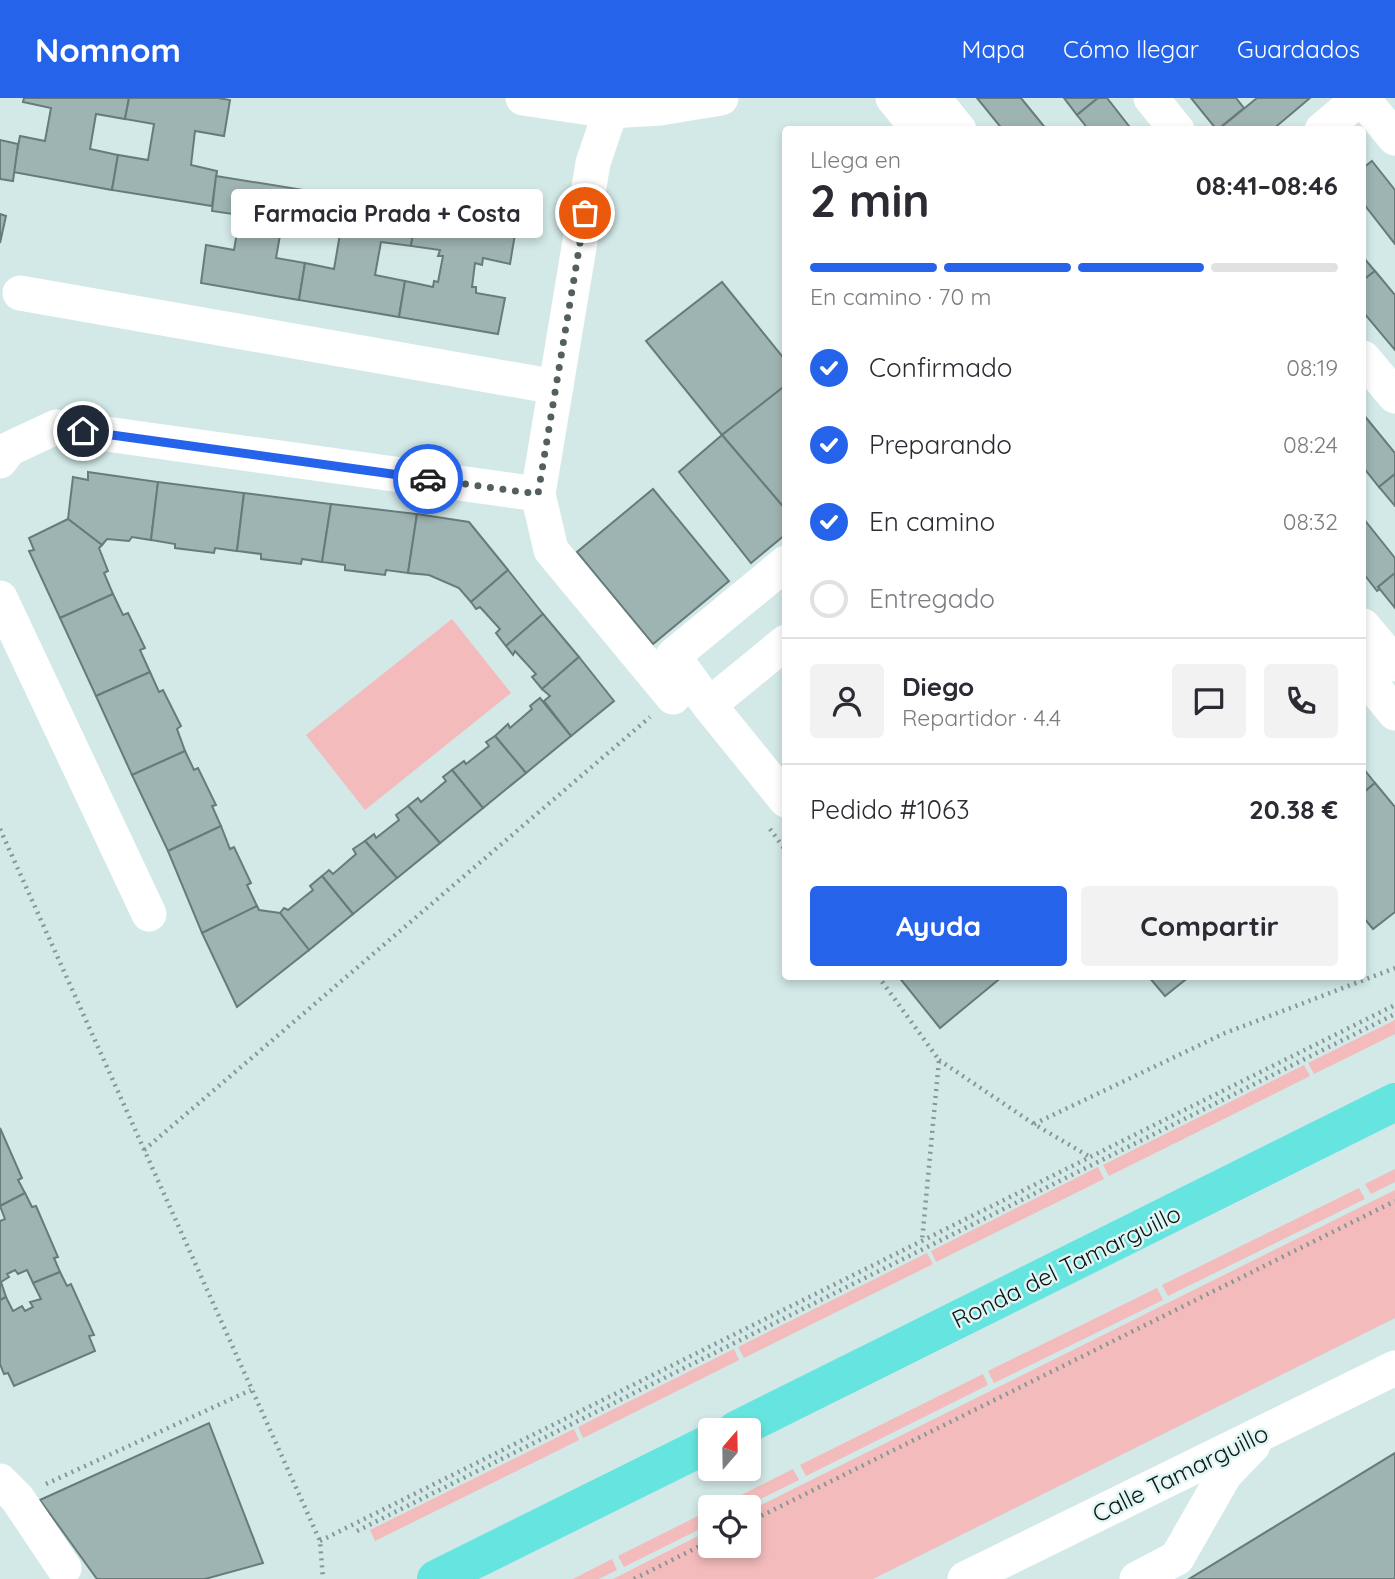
<!DOCTYPE html>
<html lang="es">
<head>
<meta charset="utf-8">
<style>
  body { margin:0; font-family:Quicksand,sans-serif; background:#f2f2f3; color:#2b2b33; height:100vh; display:flex; flex-direction:column; font-size:26px; white-space:nowrap }
  * { box-sizing:border-box; margin:0 }
  p { font-size:23px; color:#7c7c81 }
  .icon { flex:none; width:38px; height:38px; fill:none; stroke:currentColor; stroke-width:2; stroke-linecap:round; stroke-linejoin:round }
  .map { position:relative; flex:1; overflow:hidden }
  .panel { position:absolute; left:782px; top:28px; width:584px; height:854px; display:flex; flex-direction:column; background:#fff; border-radius:7px; box-shadow:0 4px 10px #0003 }
  .panel>* { flex:none }
  .needle { width:46px; rotate:20deg }
  .controls { position:absolute; left:698px; top:1320px; display:grid; gap:14px }
  .controls a { display:grid; place-items:center; width:63px; height:63px; border-radius:7px; background:#fff; box-shadow:0 4px 10px #0003; font-size:35px }
  .pin { position:absolute; display:grid; place-items:center; width:60px; height:60px; color:#fff; margin:-30px; border:4px solid #fff; border-radius:50%; box-shadow:0 2px 7px #0007 }
  .courier { position:absolute; display:grid; place-items:center; width:70px; height:70px; margin:-35px; border:5px solid #2563eb; border-radius:50%; background:#fff; color:#222; box-shadow:0 2px 9px #0007 }
  .bubble { position:absolute; height:49px; border-radius:7px; background:#fff; box-shadow:0 4px 10px #0003; font-size:23px; font-weight:700; line-height:49px; text-align:center }
  .overview em { font-style:normal; font-weight:700 }
  .overview div { display:flex; flex-direction:column-reverse }
  .overview { display:flex; align-items:center; justify-content:space-between; height:119px; padding:0 28px }
  h1 { font-size:46px; font-weight:700; line-height:52px }
  .bar { display:grid; grid-template-columns:repeat(4,1fr); gap:10px 7px; align-content:center; height:84px; padding:0 28px }
  .bar i { height:9px; border-radius:5px; background:#e1e1e2 }
  .bar .current { background:#2563eb }
  .bar p { grid-column:span 4 }
  .line { display:flex; align-items:center; gap:18px; padding:0 28px; border-top:2px solid #e1e1e2 }
  .line div { flex:1 }
  .round { display:grid; place-items:center; flex:none; width:74px; height:74px; border-radius:7px; background:#f2f2f3 }
  ol { padding:0 28px; list-style:none }
  li { display:flex; align-items:center; gap:21px; height:77px }
  li p { margin-inline-start:auto }
  li .icon { padding:7px; border-radius:50%; background:#2563eb; color:#fff; stroke-width:4 }
  li:last-child { color:#7c7c81 }
  li i { width:38px; height:38px; border:4px solid #e1e1e2; border-radius:50% }
  .primary-button { display:flex; gap:14px; margin-top:auto; padding:14px 28px }
  .primary-button a { flex:1; height:80px; border-radius:7px; background:#2563eb; color:#fff; font-size:28px; font-weight:700; line-height:80px; text-align:center }
  .primary-button a+a { background:#f2f2f3; color:#2b2b33 }
  header { display:flex; align-items:center; gap:42px; box-sizing:border-box; height:98px; padding:0 35px; background:#2563eb; color:#fff }
  header strong { font-size:33px }
  nav { display:flex; gap:38px; margin-inline-start:auto; font-size:24px }
  .map>svg:first-child { display:block }
  .green { fill:#f3bbbc }
  .building { fill:#9eb4b2; stroke:#677c7a; stroke-width:2 }
  .lines { fill:none; stroke-linecap:round; stroke-linejoin:round }
  .path { stroke:#869796; stroke-width:4.5; stroke-dasharray:2 5; stroke-linecap:butt }
  .minor { stroke:#fff; stroke-width:35 }
  .major { stroke:#66e5e0; stroke-width:38 }
  .done { stroke:#53605f; stroke-width:7; stroke-dasharray:0 12.6 }
  .route { stroke:#2563eb; stroke-width:9 }
  .labels { text-anchor:middle; dominant-baseline:central; stroke-width:5; stroke-linejoin:round; paint-order:stroke }
  .street-label { font-size:24px; fill:#0e1616; stroke:#dff6f4 }
</style>
</head>
<body>
<header>
<strong>Nomnom</strong>
<nav><a>Mapa</a><a>Cómo llegar</a><a>Guardados</a></nav>
</header>
<div class="map">
<svg width="1395" height="1481" viewBox="0 0 1395 1481">
  <rect width="100%" height="100%" fill="#d2e9e7"/>
  <!-- green -->
  <g class="green">
    <polygon points="452,521 511,595 365,712 306,637"/>
    <polygon points="1395,922 1395,936 1314,976 1308,965"/>
    <polygon points="1304,967 1310,978 1109,1078 1103,1067"/>
    <polygon points="1098,1069 1104,1081 936,1164 931,1153"/>
    <polygon points="1395,1071 1395,1084 1371,1096 1365,1086"/>
    <polygon points="1359,1090 1365,1101 1168,1198 1162,1187"/>
    <polygon points="1395,1092 1395,1220 873,1481 613,1481 710,1432 710,1447 749,1447 749,1413"/>
    <polygon points="927,1155 933,1166 744,1260 738,1249"/>
    <polygon points="1157,1190 1163,1202 994,1285 988,1273"/>
    <polygon points="734,1251 739,1262 583,1340 578,1329"/>
    <polygon points="983,1276 988,1287 806,1378 800,1367"/>
    <polygon points="574,1331 579,1342 375,1443 370,1432"/>
    <polygon points="793,1371 799,1382 744,1409 717,1409"/>
    <polygon points="710,1412 710,1426 624,1469 618,1458"/>
    <polygon points="612,1461 617,1472 599,1481 573,1481"/>
  </g>
  <!-- building -->
  <g class="building">
    <polygon points="24,0 129,0 125,21 96,16 90,51 118,57 112,92 13,74 20,38 45,43 51,10 23,4"/>
    <polygon points="129,0 218,0 230,2 224,38 195,33 191,67 217,73 212,108 112,92 118,57 148,62 154,26 125,21"/>
    <polygon points="977,0 1021,0 1047,32 1003,32"/>
    <polygon points="1064,0 1098,0 1077,17"/>
    <polygon points="1098,0 1107,0 1132,32 1089,32 1077,17"/>
    <polygon points="1191,0 1236,0 1244,10 1217,32"/>
    <polygon points="1257,0 1310,0 1272,32 1219,31"/>
    <polygon points="0,42 18,46 13,83 0,81"/>
    <polygon points="1372,63 1395,92 1395,146 1363,105 1363,70"/>
    <polygon points="216,78 316,94 311,131 282,126 276,160 305,165 299,202 201,185 206,147 234,152 240,117 212,113"/>
    <polygon points="316,94 417,112 411,148 381,144 375,177 405,183 399,219 299,202 305,165 334,171 340,136 311,131"/>
    <polygon points="417,112 516,130 510,166 483,160 482,167 475,165 472,189 476,189 476,195 505,200 498,236 399,219 405,183 433,189 434,183 438,184 443,158 438,158 440,152 411,148"/>
    <polygon points="0,116 6,118 0,145"/>
    <polygon points="1363,159 1375,173 1363,182"/>
    <polygon points="1375,173 1395,197 1395,252 1363,214 1363,182"/>
    <polygon points="722,184 786,263 786,287 722,337 646,243"/>
    <polygon points="786,287 786,412 722,337"/>
    <polygon points="1363,316 1395,355 1395,376 1379,389 1363,369"/>
    <polygon points="722,337 786,412 786,436 751,465 679,374"/>
    <polygon points="88,374 158,384 151,442 132,439 129,443 107,441 102,447 68,421 73,379 88,382"/>
    <polygon points="1395,376 1395,408 1379,389"/>
    <polygon points="158,384 244,395 237,453 215,450 214,455 175,450 175,446 151,442"/>
    <polygon points="653,391 729,483 653,546 577,454"/>
    <polygon points="244,395 331,406 322,464 302,461 301,466 261,461 261,456 237,453"/>
    <polygon points="331,406 417,416 408,475 386,472 385,477 345,472 345,467 322,464"/>
    <polygon points="417,416 469,424 508,472 471,504 459,490 429,477 408,475"/>
    <polygon points="1363,420 1395,460 1395,475 1378,489 1380,491 1377,493 1363,475"/>
    <polygon points="68,421 102,447 99,450 108,473 104,475 113,496 60,520 29,453 34,452 29,440"/>
    <polygon points="508,472 543,516 506,548 496,535 500,531 480,509 476,511 471,504"/>
    <polygon points="1395,475 1395,510 1378,489"/>
    <polygon points="113,496 123,517 128,515 145,550 140,552 150,574 96,598 60,520"/>
    <polygon points="543,516 579,559 542,591 532,579 536,576 515,553 513,557 506,548"/>
    <polygon points="579,559 614,603 571,638 544,603 550,598 542,591"/>
    <polygon points="150,574 159,594 163,592 181,628 177,631 185,653 132,677 96,598"/>
    <polygon points="540,600 571,638 526,675 495,638 508,626 510,630 532,611 530,608"/>
    <polygon points="495,638 526,675 483,710 452,672 464,663 466,666 489,648 486,644"/>
    <polygon points="185,653 194,672 198,670 216,707 212,708 221,728 168,753 132,677"/>
    <polygon points="1363,670 1375,685 1363,695"/>
    <polygon points="452,672 483,710 440,745 408,708 418,700 421,704 446,683 443,679"/>
    <polygon points="1375,685 1395,709 1395,814 1373,831 1363,819 1363,695"/>
    <polygon points="408,708 440,745 397,780 365,743 374,736 376,740 399,722 396,717"/>
    <polygon points="221,728 230,751 234,749 251,785 247,787 257,808 202,835 168,753"/>
    <polygon points="365,743 397,780 353,816 322,778 329,772 333,776 356,756 353,751"/>
    <polygon points="322,778 353,816 309,852 280,815 284,810 288,812 313,792 310,788"/>
    <polygon points="257,808 259,812 280,815 309,852 237,909 202,835"/>
    <polygon points="898,878 1003,878 940,930"/>
    <polygon points="1148,878 1190,878 1165,898"/>
    <polygon points="0,1030 22,1080 18,1082 25,1095 0,1108"/>
    <polygon points="25,1095 32,1109 36,1108 58,1159 54,1160 60,1174 33,1185 27,1172 18,1176 15,1172 7,1176 9,1179 1,1184 6,1199 0,1202 0,1123 5,1121 0,1108"/>
    <polygon points="60,1174 67,1188 71,1186 94,1237 89,1238 95,1253 14,1288 8,1275 4,1276 0,1266 0,1202 6,1199 13,1213 22,1208 25,1213 33,1209 30,1204 41,1201 33,1185"/>
    <polygon points="209,1325 263,1465 205,1481 97,1481 40,1402"/>
    <polygon points="1395,1355 1395,1481 1189,1481"/>
  </g>
  <g class="lines">
    <!-- path -->
    <g class="path">
      <polyline points="0,731 320,1443 323,1481"/>
      <polyline points="770,731 786,753"/>
      <polyline points="878,878 939,962 922,1143"/>
      <polyline points="939,962 1034,1026 1090,1059"/>
      <polyline points="1034,1026 1225,935 1395,870"/>
      <polyline points="144,1052 650,619"/>
      <polyline points="46,1386 251,1292"/>
      <polyline points="749,1424 1395,1103"/>
      <polyline points="357,1433 1395,916"/>
      <polyline points="320,1443 1395,907"/>
      <polyline points="634,1481 710,1443"/>
    </g>
    <!-- minor -->
    <g class="minor">
      <polyline points="523,0 610,13 660,10 721,0"/>
      <polyline points="615,0 593,65 538,396 551,452 673,599"/>
      <polyline points="893,0 919,32"/>
      <polyline points="933,0 959,32"/>
      <polyline points="1151,0 1177,32"/>
      <polyline points="1362,0 1395,40"/>
      <polyline points="1322,32 1360,0"/>
      <polyline points="20,195 556,289"/>
      <polyline points="1363,260 1395,298"/>
      <polyline points="0,363 9,351 56,329 538,396"/>
      <polyline points="0,500 149,816"/>
      <polyline points="1363,528 1395,566"/>
      <polyline points="786,544 709,607 786,702"/>
      <polyline points="1363,576 1395,615"/>
      <polyline points="709,607 673,558 786,465"/>
      <polyline points="0,1383 17,1400 64,1470"/>
      <polyline points="965,1481 1395,1270"/>
      <polyline points="1137,1481 1177,1460 1225,1376 1253,1347"/>
    </g>
    <!-- major -->
    <g class="major">
      <polyline points="736,1332 1395,1004"/>
      <polyline points="436,1481 710,1345"/>
    </g>
  </g>
  <g class="lines">
    <!-- done -->
    <polyline class="done" points="428,381 538,396 585,115"/>
    <!-- route -->
    <polyline class="route" points="83,333 428,381"/>
  </g>
  <g class="labels">
    <!-- street labels -->
    <g class="street-label">
      <text transform="translate(1066 1168) rotate(-26)">Ronda del Tamarguillo</text>
      <text transform="translate(1180 1375) rotate(-26)">Calle Tamarguillo</text>
    </g>
  </g>
</svg>
<div class="controls">
<a><svg class="needle" viewBox="-14 -14 28 28"><path d="M0-13l5 13h-10z" fill="#e53935"/><path d="M0 13l5-13h-10z" fill="#7c7c81"/></svg></a>
<a><svg class="icon" aria-label="locate" viewBox="0 0 24 24"><circle cx="12" cy="12" r="6"/><path d="M12 2v4M12 18v4M2 12h4M18 12h4"/></svg></a>
</div>
<div class="pin" style="left:585px;top:115px;background:#ea580c"><svg class="icon" aria-label="bag" viewBox="0 0 24 24"><path d="M5 8h14l-1 12H6zM9 8a3 3 0 0 1 6 0"/></svg></div>
<div class="pin" style="left:83px;top:333px;background:#1f2937"><svg class="icon" aria-label="home" viewBox="0 0 24 24"><path d="M3 11l9-7 9 7M6 9v11h12V9"/></svg></div>
<div class="courier" style="left:428px;top:381px"><svg class="icon" aria-label="car" viewBox="0 0 24 24"><path d="M5 17H2v-5l4-1 3-4h7l3 4 3 1v5h-3M9 17h6M6 11h13"/><circle cx="7" cy="17" r="2"/><circle cx="17" cy="17" r="2"/></svg></div>
<div class="bubble" style="left:231px;top:91px;width:312px">Farmacia Prada + Costa</div>
<section class="panel">
<div class="overview"><div><h1>2 min</h1><p>Llega en</p></div><em>08:41–08:46</em></div>
<div class="bar"><i class="current"></i><i class="current"></i><i class="current"></i><i></i><p>En camino · 70 m</p></div>
<ol>
<li><svg class="icon" aria-label="check" viewBox="0 0 24 24"><path d="M5 12l5 5 9-10"/></svg>Confirmado<p>08:19</p></li>
<li><svg class="icon" aria-label="check" viewBox="0 0 24 24"><path d="M5 12l5 5 9-10"/></svg>Preparando<p>08:24</p></li>
<li><svg class="icon" aria-label="check" viewBox="0 0 24 24"><path d="M5 12l5 5 9-10"/></svg>En camino<p>08:32</p></li>
<li><i></i>Entregado</li>
</ol>
<div class="line" style="height:126px"><a class="round"><svg class="icon" aria-label="person" viewBox="0 0 24 24"><circle cx="12" cy="8" r="4"/><path d="M4 21q1-7 8-7t8 7"/></svg></a><div><b>Diego</b><p>Repartidor · 4.4</p></div><a class="round"><svg class="icon" aria-label="chat" viewBox="0 0 24 24"><path d="M4 5h16v11H9l-5 4z"/></svg></a><a class="round"><svg class="icon" aria-label="phone" viewBox="0 0 24 24"><path d="M5 4h4l2 5-3 2q2 4 5 5l2-3 5 2v4C11 20 4 13 5 4z"/></svg></a></div>
<div class="line" style="height:91px"><div>Pedido #1063</div><b>20.38 €</b></div>
<div class="primary-button"><a>Ayuda</a><a>Compartir</a></div>
</section>
</div>
</body>
</html>
